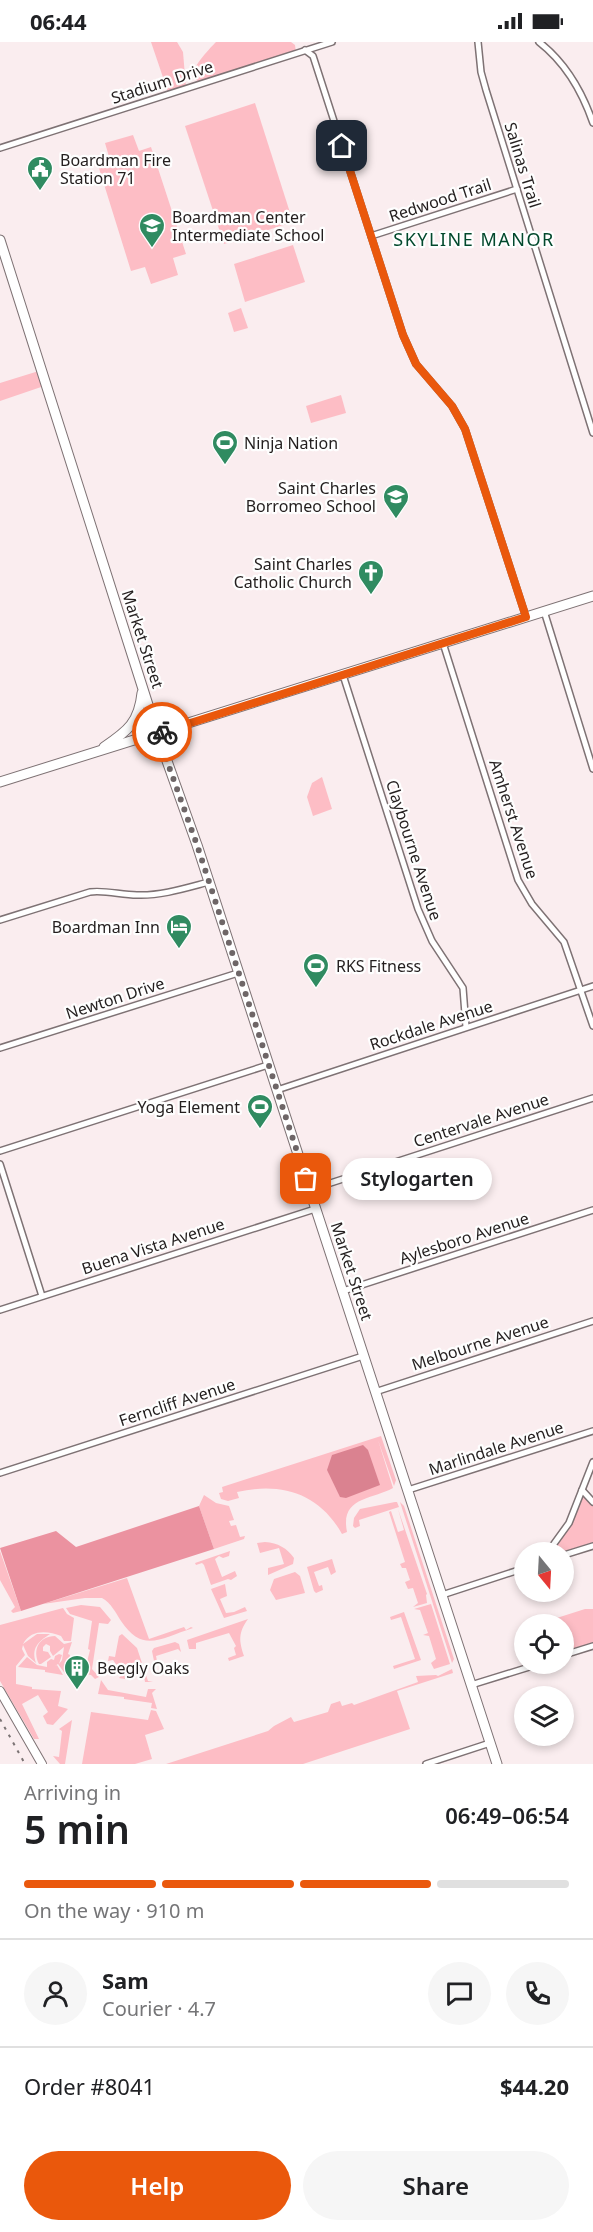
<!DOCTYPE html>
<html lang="en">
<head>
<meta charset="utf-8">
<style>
  body { margin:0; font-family:"Noto Sans",sans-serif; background:#f6f6f6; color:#202124; height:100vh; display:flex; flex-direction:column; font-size:22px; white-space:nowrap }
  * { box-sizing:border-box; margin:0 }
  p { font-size:20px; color:#757577 }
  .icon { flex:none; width:33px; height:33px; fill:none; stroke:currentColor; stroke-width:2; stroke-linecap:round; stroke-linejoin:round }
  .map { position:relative; height:1722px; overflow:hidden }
  .side { display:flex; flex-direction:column; background:#fff; flex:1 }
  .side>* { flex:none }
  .needle { width:39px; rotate:162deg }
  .controls { position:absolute; left:514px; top:1500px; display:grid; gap:12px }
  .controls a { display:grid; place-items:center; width:60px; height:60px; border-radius:50%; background:#fff; box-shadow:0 3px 9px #0003; font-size:30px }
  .pin { position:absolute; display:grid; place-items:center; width:51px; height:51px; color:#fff; margin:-26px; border-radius:12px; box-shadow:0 3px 9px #0006 }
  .courier { position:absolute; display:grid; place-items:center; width:60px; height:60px; margin:-30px; border:4px solid #ea580c; border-radius:50%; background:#fff; color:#222; box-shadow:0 2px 8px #0007 }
  .bubble { position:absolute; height:42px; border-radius:21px; background:#fff; box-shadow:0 3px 9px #0003; font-size:20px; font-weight:600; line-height:42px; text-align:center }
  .head em { font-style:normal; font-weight:600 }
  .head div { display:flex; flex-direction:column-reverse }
  .head { display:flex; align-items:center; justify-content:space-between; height:102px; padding:0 24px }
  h1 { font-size:39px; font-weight:600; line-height:45px }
  .bar { display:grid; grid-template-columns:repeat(4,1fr); gap:9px 6px; align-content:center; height:72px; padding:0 24px }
  .bar i { height:8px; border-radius:4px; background:#e0e0e0 }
  .bar .current { background:#ea580c }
  .bar p { grid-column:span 4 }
  .line { display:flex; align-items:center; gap:15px; padding:0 24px; border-top:2px solid #e0e0e0 }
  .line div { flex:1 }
  .round { display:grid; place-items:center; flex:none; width:63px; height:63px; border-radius:32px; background:#f6f6f6 }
  .button { display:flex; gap:12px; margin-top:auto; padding:12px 24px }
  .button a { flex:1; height:69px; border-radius:36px; background:#ea580c; color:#fff; font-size:24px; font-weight:600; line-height:69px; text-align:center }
  .button a+a { background:#f6f6f6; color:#202124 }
  .status { display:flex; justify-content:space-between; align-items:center; height:42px; padding:0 30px; background:#fff; direction:ltr }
  .status svg { height:16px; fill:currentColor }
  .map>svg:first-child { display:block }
  .green { fill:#fdbdc5 }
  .forest { fill:#eb92a0 }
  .water { fill:#da8290 }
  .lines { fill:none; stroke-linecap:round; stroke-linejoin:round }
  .street-casing { stroke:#7e7274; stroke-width:8 }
  .secondary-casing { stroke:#7e7274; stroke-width:10 }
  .primary-casing { stroke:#7e7274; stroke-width:11 }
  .street { stroke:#fff; stroke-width:5 }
  .secondary { stroke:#fff; stroke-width:8 }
  .primary { stroke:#fff; stroke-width:9 }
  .rail { stroke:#7b7374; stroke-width:2; stroke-dasharray:3 6; stroke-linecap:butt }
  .done { stroke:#6e6667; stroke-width:6; stroke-dasharray:0 10.8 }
  .route { stroke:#ea580c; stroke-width:8 }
  .labels { text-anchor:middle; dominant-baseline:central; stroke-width:4.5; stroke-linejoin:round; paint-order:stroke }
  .street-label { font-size:16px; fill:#231e1e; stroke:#fefefe }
  .poi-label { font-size:16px; fill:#231e1e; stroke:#fefefe; text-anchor:start }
  .neighbourhood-label { font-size:18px; letter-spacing:1.5px; fill:#02492d; stroke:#fefefe }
</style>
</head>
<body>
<div class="status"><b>06:44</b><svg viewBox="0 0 49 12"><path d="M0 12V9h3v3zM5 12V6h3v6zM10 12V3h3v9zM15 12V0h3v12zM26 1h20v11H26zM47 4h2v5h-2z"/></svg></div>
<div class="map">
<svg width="593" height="1722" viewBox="0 0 593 1722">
  <rect width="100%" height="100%" fill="#faedef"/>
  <!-- green -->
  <g class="green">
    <polygon points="151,0 177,0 183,10 186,46 169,53"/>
    <path d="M216 0H291L295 3 296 11 201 42C199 39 195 38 193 35 189 28 211 5 216 0Z"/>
    <polygon points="255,61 293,180 224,202 185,84"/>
    <polygon points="133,93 139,109 151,105 186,212 173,216 178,233 151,242 145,225 131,229 98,123 110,118 105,101"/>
    <polygon points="293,203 305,240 245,260 234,222"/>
    <polygon points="241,266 248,286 234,290 228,271"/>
    <polygon points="42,328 47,343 0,359 0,341"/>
    <polygon points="341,353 346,371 311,381 306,364"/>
    <polygon points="322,735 332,767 313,774 307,755 312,741"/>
    <path d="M381 1394 396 1438 394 1444 378 1398 393 1446C371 1458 340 1455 347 1490L342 1492C319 1451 281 1440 237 1450L239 1456 228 1459 221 1457 219 1451 223 1450 222 1445Z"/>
    <polygon points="582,1448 593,1460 593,1504 564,1510 548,1510 569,1481"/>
    <polygon points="204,1453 216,1461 229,1464 234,1478 229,1479 231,1484 236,1483 240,1495 245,1494 244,1497 214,1507 199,1464"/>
    <polygon points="395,1460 397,1460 399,1465 359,1478 360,1484 355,1486 353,1484 354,1476 360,1467"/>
    <polygon points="400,1460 404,1464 454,1617 452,1621"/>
    <polygon points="398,1467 427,1552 426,1553 427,1561 413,1565 418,1561 413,1546 408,1547 405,1540 410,1538 406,1526 402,1526 400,1522 405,1520 389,1470 391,1469 398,1490 404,1488"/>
    <path d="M265 1500C278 1501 287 1506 294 1516L293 1522 268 1533V1526L284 1522 279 1506 260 1511 257 1501Z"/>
    <polygon points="0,1509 21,1569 13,1571 11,1569 15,1565 0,1538"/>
    <polygon points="230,1509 229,1514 223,1516 219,1514 215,1517 222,1535 235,1529 237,1534 231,1538 228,1537 211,1543 204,1523 202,1521 196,1523 195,1521"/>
    <polygon points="332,1517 336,1530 331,1533 328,1525 314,1530 319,1544 322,1543 323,1548 316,1551 314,1549 307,1525"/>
    <polygon points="295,1530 300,1534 305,1551 276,1558 270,1548 274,1537"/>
    <path d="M127 1536 149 1597 184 1585 186 1588 191 1585 193 1586C161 1596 143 1612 121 1579 116 1571 111 1561 102 1556H85L43 1562Z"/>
    <polygon points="225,1542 227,1554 220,1557 226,1571 234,1570 245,1565 247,1569 224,1576 211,1547"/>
    <polygon points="431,1562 450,1622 434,1627 431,1621 436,1617 429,1594 423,1593 428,1591 420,1568 414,1567"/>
    <polygon points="81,1563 100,1565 111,1578 108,1582 99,1581 92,1627 99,1635 95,1637 91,1633 84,1632 90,1608 88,1607 92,1579 70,1572 66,1566"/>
    <path d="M63 1566 67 1572 74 1576 71 1599H64L61 1594C48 1589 31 1587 23 1602L37 1592H50C38 1600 31 1606 36 1621L28 1614 23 1603 22 1607 25 1613 16 1624V1642L32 1645V1647L61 1649 58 1664 68 1667 53 1683 47 1682 43 1674 48 1670 38 1653 22 1662 39 1697H34L0 1639V1583Z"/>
    <polygon points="585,1567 593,1567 593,1604 564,1613 564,1582 538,1582"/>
    <polygon points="404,1570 421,1618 394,1627 393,1624 415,1617 401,1575 391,1578 390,1575"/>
    <path d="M248 1577C238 1591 239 1599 244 1614L229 1619 228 1616 236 1613 234 1606 236 1604 229 1591 196 1601V1607H189L187 1598Z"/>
    <polygon points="122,1592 137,1606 148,1639 153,1640 145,1640 144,1634 126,1631 125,1637 119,1636 123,1632 113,1618 108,1619 109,1614 115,1615 119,1594"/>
    <path d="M55 1594 64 1602 72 1600 68 1612 70 1613 66 1633 58 1622 55 1624 57 1623 63 1633 45 1630V1628L18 1625 27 1615 37 1623 47 1625V1620L51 1617 54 1618 55 1614 59 1612 62 1613 59 1622 62 1618 64 1605 53 1614 50 1609V1604L46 1602 43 1605V1609L48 1610 51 1615 41 1622H39C32 1608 39 1594 55 1594Z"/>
    <polygon points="175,1600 179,1602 181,1610 178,1607 156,1614 157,1619 154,1619 152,1609 154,1606"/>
    <polygon points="452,1627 453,1631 397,1649 410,1687 303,1722 166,1722 268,1689 274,1684 291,1675 294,1680 328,1670 331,1662 340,1659 342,1664 352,1661 354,1663 418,1640 416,1634 436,1633 438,1634"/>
    <polygon points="101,1638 108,1648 146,1655 148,1647 156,1647 152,1651 157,1667 151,1666 152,1661 124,1657 124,1655 98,1652"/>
    <polygon points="151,1668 156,1669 164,1687 145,1693 152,1717 135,1722 82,1722 91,1670 148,1678"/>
    <polygon points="72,1678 65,1722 60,1722 53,1714 59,1715 62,1689 59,1687"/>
  </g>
  <!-- forest -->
  <polygon class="forest" points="199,1464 214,1507 21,1569 0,1506 56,1489 76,1505"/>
  <!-- water -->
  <polygon class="water" points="363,1403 368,1408 380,1443 346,1456 340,1455 327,1428 332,1413"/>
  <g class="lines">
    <defs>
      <g id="street">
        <polyline points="478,0 481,30 486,48 593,391"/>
        <path d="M539 0C566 21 582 49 593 81"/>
        <polyline points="305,8 313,14 403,293 416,322 452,364 465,387 526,575"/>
        <polyline points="0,106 332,0"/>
        <polyline points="371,194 517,147"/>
        <polyline points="544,569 593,727"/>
        <polyline points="443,601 518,838 532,862 564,900 593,984"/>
        <polyline points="343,633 418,867 432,899 463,946 466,985"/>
        <path d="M0 878 90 850C106 848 121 853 137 853 161 854 186 846 209 840"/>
        <polyline points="0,1006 238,931"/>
        <polyline points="277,1048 593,944"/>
        <polyline points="0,1109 268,1023"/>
        <polyline points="0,1122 42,1254"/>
        <polyline points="309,1148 593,1056"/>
        <polyline points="343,1249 593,1168"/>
        <polyline points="0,1268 315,1167"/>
        <polyline points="375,1350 593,1279"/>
        <polyline points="0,1431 363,1314"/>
        <polyline points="408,1448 593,1389"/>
        <polyline points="582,1448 593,1460"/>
        <polyline points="548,1510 569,1481 593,1420"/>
        <polyline points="564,1513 593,1504"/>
        <polyline points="442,1553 525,1526"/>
        <polyline points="564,1613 593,1604"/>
        <polyline points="471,1643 539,1622"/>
        <polyline points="426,1722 490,1701"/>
      </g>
      <polyline id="secondary" points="0,1649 42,1722"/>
      <g id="primary">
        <polyline points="0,198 157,691 197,803 497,1722"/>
        <path d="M104 705C128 689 139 680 142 651"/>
        <polyline points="0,740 593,554"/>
      </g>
    </defs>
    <!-- street casing -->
    <use href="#street" class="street-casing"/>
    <!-- secondary casing -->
    <use href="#secondary" class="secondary-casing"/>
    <!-- primary casing -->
    <use href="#primary" class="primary-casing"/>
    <!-- street -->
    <use href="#street" class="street"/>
    <!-- secondary -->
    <use href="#secondary" class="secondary"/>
    <!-- primary -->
    <use href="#primary" class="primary"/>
    <!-- rail -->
    <polyline class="rail" points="0,1677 25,1722"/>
  </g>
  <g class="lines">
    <!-- done -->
    <polyline class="done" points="162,690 157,691 197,803 306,1137"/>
    <!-- route -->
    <polyline class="route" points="162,690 526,575 465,387 452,364 416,322 403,293 342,104"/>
  </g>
  <!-- icons -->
  <defs>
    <symbol id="civic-pin" viewBox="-11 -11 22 30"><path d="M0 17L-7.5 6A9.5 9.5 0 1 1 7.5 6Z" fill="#308b61" stroke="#fefefe"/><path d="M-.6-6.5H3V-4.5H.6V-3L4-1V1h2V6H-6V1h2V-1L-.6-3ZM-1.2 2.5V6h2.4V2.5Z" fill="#fff"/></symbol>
    <symbol id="school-pin" viewBox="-11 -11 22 30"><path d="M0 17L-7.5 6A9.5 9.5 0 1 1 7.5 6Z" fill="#308b61" stroke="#fefefe"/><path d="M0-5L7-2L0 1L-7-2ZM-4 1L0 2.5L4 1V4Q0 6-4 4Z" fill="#fff"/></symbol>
    <symbol id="stadium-pin" viewBox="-11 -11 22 30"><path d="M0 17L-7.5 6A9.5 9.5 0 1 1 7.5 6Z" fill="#308b61" stroke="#fefefe"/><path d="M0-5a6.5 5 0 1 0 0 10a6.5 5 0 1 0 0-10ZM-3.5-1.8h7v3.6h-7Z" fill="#fff"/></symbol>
    <symbol id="church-pin" viewBox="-11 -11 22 30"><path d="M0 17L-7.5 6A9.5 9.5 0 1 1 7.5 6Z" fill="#308b61" stroke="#fefefe"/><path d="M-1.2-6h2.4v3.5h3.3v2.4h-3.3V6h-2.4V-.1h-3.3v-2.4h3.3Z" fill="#fff"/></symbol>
    <symbol id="hotel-pin" viewBox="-11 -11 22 30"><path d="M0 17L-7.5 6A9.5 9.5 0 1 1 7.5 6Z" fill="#308b61" stroke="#fefefe"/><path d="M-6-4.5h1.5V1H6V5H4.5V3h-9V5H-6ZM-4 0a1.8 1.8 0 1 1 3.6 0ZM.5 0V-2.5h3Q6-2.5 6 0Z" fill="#fff"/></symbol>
    <symbol id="building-pin" viewBox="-11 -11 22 30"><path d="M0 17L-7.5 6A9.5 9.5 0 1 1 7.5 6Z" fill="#308b61" stroke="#fefefe"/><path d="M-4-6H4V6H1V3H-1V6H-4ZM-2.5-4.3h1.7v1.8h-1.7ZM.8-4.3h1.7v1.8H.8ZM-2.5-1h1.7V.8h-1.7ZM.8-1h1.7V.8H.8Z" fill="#fff"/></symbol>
  </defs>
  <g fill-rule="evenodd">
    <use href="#civic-pin" x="25" y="112" width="30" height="40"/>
    <use href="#school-pin" x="137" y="169" width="30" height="40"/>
    <use href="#stadium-pin" x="210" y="386" width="30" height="40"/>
    <use href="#school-pin" x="381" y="440" width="30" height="40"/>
    <use href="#church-pin" x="356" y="516" width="30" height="40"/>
    <use href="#hotel-pin" x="164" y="870" width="30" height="40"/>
    <use href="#stadium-pin" x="301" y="909" width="30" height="40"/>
    <use href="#stadium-pin" x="245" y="1050" width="30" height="40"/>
    <use href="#building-pin" x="62" y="1611" width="30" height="40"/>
  </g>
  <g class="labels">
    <!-- street labels -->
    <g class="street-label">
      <text transform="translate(162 40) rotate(-18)">Stadium Drive</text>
      <text transform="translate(523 123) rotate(73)">Salinas Trail</text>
      <text transform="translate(440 158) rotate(-18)">Redwood Trail</text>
      <text transform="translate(143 597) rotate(72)">Market Street</text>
      <text transform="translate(514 777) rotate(72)">Amherst Avenue</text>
      <text transform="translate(414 808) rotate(72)">Claybourne Avenue</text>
      <text transform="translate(115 956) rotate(-18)">Newton Drive</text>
      <text transform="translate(431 983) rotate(-18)">Rockdale Avenue</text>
      <text transform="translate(481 1078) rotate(-18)">Centervale Avenue</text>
      <text transform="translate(464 1196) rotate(-18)">Aylesboro Avenue</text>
      <text transform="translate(153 1204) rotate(-18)">Buena Vista Avenue</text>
      <text transform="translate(352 1229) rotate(72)">Market Street</text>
      <text transform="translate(480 1301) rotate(-18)">Melbourne Avenue</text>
      <text transform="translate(177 1360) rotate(-18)">Ferncliff Avenue</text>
      <text transform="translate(496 1406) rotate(-18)">Marlindale Avenue</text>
    </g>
    <!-- poi labels -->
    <g class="poi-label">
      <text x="60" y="118">Boardman Fire<tspan x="60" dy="18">Station 71</tspan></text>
      <text x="172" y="175">Boardman Center<tspan x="172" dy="18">Intermediate School</tspan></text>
      <text x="244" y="401">Ninja Nation</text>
      <text x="376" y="446" text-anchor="end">Saint Charles<tspan x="376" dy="18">Borromeo School</tspan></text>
      <text x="352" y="522" text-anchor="end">Saint Charles<tspan x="352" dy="18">Catholic Church</tspan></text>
      <text x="160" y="885" text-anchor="end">Boardman Inn</text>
      <text x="336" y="924">RKS Fitness</text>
      <text x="240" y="1065" text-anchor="end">Yoga Element</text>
      <text x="97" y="1626">Beegly Oaks</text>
    </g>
    <!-- neighbourhood labels -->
    <g class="neighbourhood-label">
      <text x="474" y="197">SKYLINE MANOR</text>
    </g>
  </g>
</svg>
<div class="controls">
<a><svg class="needle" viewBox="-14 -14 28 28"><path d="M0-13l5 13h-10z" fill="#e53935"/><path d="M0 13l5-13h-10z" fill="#757577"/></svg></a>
<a><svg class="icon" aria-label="locate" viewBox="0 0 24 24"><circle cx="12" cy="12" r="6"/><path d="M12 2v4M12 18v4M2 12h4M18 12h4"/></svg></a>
<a><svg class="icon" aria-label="layers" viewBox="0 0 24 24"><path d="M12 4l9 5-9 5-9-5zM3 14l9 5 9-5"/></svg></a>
</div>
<div class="pin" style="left:306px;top:1137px;background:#ea580c"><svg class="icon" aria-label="bag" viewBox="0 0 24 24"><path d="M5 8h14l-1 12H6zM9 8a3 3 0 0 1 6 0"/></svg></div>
<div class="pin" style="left:342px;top:104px;background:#1f2937"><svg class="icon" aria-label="home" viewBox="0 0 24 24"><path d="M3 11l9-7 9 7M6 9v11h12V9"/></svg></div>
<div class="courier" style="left:162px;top:690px"><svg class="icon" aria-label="bike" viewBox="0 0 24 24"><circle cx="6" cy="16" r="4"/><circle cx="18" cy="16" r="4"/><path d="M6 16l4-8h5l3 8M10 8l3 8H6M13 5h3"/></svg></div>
<div class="bubble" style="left:342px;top:1116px;width:150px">Stylogarten</div>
</div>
<section class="side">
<div class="head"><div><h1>5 min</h1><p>Arriving in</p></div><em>06:49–06:54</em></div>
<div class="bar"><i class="current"></i><i class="current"></i><i class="current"></i><i></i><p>On the way · 910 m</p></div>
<div class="line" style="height:108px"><a class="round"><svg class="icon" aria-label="person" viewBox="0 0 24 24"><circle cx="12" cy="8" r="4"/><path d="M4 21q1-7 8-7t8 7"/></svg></a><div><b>Sam</b><p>Courier · 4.7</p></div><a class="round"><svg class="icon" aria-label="chat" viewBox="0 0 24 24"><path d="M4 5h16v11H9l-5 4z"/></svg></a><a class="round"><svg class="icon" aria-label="phone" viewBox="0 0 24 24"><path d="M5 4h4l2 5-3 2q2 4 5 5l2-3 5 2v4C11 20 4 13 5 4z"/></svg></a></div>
<div class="line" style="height:78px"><div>Order #8041</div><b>$44.20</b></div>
<div class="button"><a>Help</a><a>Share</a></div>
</section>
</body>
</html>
